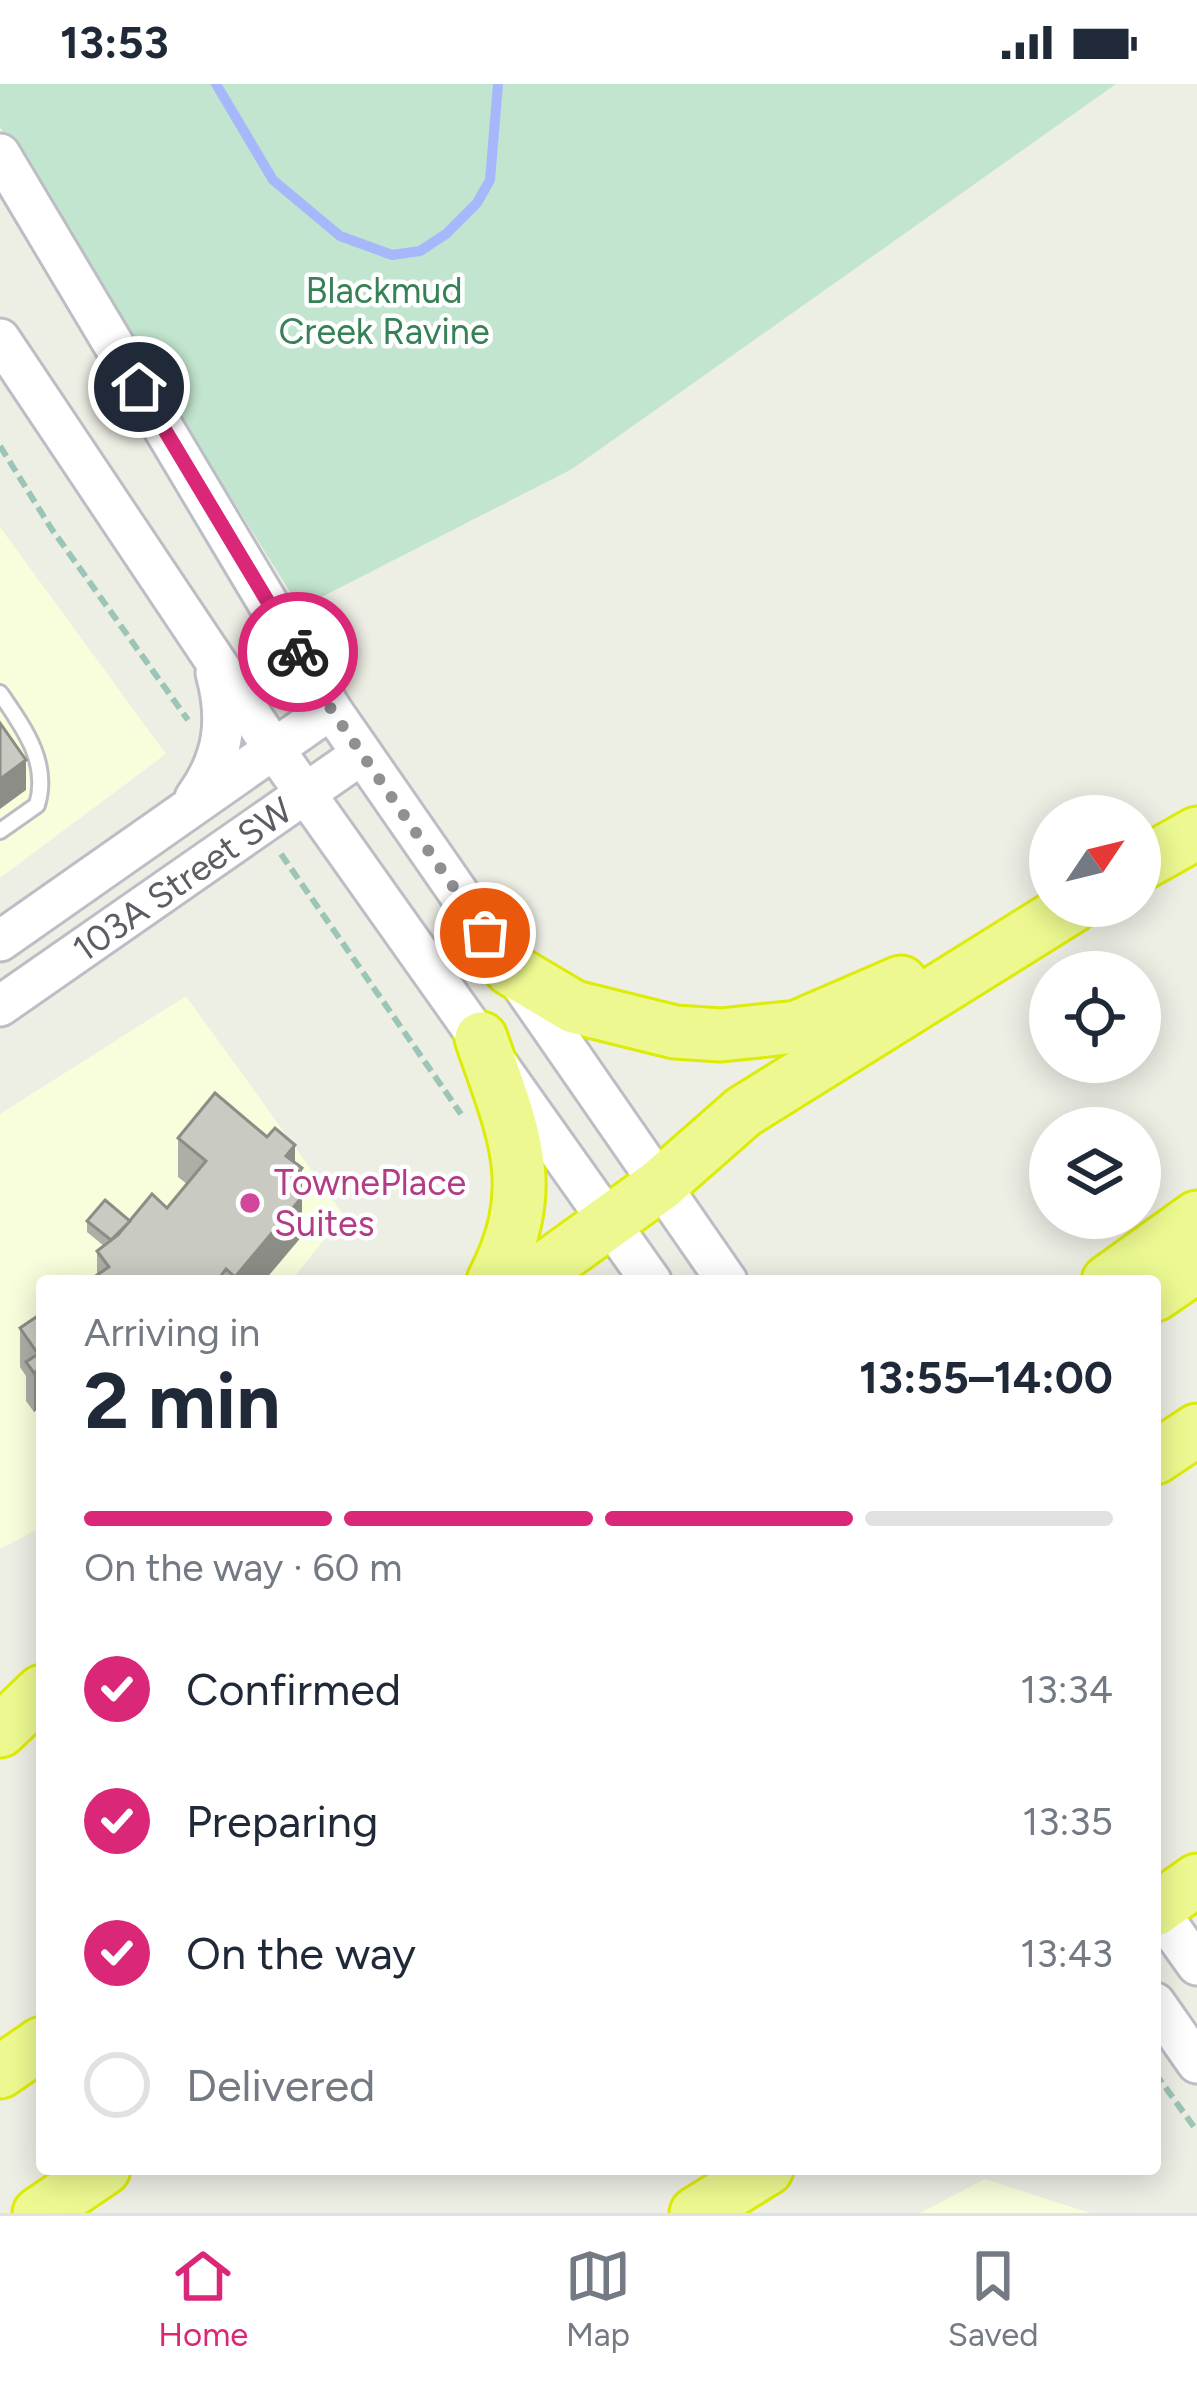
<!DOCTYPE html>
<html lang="en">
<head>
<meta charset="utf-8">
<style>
  body { margin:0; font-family:Figtree,sans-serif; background:#f6f6f7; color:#1f2937; height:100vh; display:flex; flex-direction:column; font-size:45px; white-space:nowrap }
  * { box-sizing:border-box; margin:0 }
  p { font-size:39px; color:#747a83 }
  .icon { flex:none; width:66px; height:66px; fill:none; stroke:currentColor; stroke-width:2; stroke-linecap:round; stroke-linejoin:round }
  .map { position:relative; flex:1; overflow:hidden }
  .details { position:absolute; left:36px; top:1191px; width:1125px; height:900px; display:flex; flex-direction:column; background:#fff; border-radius:12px; box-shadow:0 6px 30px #0003 }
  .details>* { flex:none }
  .needle { width:78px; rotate:55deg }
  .tools { position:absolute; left:1029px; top:711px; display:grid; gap:24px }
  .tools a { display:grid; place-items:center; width:132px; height:132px; border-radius:50%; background:#fff; box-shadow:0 6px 30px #0003; font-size:60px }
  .pin { position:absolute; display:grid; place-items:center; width:102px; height:102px; color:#fff; margin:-51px; border:6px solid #fff; border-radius:50%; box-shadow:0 3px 12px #0007 }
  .courier { position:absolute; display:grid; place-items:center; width:120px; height:120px; margin:-60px; border:9px solid #db2777; border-radius:50%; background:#fff; color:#222; box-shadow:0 3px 15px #0007 }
  .head em { font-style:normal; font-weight:700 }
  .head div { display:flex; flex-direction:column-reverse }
  .head { display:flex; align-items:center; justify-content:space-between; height:204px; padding:0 48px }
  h1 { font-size:78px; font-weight:700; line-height:90px }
  .bar { display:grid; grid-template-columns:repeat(4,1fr); gap:18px 12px; align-content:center; height:144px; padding:0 48px }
  .bar i { height:15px; border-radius:9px; background:#e0e1e3 }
  .bar .active { background:#db2777 }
  .bar p { grid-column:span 4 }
  ol { padding:0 48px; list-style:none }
  li { display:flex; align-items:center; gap:36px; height:132px }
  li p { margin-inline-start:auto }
  li .icon { padding:12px; border-radius:50%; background:#db2777; color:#fff; stroke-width:4 }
  li:last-child { color:#747a83 }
  li i { width:66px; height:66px; border:6px solid #e0e1e3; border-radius:50% }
  .status { display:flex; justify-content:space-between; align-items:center; height:84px; padding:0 60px; background:#fff; direction:ltr }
  .status svg { height:33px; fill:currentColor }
  .menu { display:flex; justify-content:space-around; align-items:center; height:168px; border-top:3px solid #e0e1e3; background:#fff; font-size:33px; color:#747a83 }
  .menu a { display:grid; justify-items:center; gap:6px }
  .menu .active { color:#db2777 }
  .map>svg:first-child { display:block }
  .commercial { fill:#f8fddb }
  .green { fill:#c2e5cf }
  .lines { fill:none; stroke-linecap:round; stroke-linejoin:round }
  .stream { stroke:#a6b7fc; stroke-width:10 }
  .lane-casing { stroke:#bcbcc2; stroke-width:20 }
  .secondary-casing { stroke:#bdbdc5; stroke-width:45 }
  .highway-casing { stroke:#ddeb08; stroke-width:57 }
  .path { stroke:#9bc5b7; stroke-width:6; stroke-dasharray:12 6; stroke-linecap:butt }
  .lane { stroke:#fff; stroke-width:14 }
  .secondary { stroke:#fff; stroke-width:39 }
  .highway { stroke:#edf990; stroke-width:51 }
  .wall { fill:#adaea6 }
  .shaded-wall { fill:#8d8d87 }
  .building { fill:#c9cac1; stroke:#8d8d87; stroke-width:3 }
  .done { stroke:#8f9091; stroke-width:12; stroke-dasharray:0 21.6 }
  .route { stroke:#db2777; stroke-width:15 }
  .hotel-dot { fill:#d1479c; stroke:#fff; stroke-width:4.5 }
  .labels { text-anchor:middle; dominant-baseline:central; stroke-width:9; stroke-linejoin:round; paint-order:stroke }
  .park-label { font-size:36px; fill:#378156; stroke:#fff }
  .street-label { font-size:36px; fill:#5c5d64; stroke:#fff }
  .hotel-label { font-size:36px; fill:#b23c85; stroke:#fff; text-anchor:start }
</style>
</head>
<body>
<div class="status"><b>13:53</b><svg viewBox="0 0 49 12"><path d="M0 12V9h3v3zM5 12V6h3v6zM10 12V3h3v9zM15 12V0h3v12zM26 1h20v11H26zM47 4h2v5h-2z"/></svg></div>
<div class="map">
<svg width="1197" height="2129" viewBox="0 0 1197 2129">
  <rect width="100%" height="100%" fill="#edeee4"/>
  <!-- commercial -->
  <g class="commercial">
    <polygon points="0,443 166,670 0,794"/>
    <polygon points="186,912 344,1131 291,1197 42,1197 42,1443 0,1465 0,1030"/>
    <polygon points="985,2095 1090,2129 920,2129"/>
  </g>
  <!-- green -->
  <polygon class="green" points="0,0 1116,0 572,385 300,524 0,43"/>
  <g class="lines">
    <!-- stream -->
    <polyline class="stream" points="216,0 273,96 340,152 392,171 420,167 446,150 477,119 490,96 498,0"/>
    <defs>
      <path id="lane" d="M0 609C23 643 50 678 37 721L0 747"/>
      <g id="secondary">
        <polyline points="0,70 331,625 727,1197"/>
        <polyline points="0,255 274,665 651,1197"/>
        <path d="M195 714C224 674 229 636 216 589"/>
        <polyline points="0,857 331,625"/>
        <path id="s1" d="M0 922 362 670"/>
        <polyline points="1155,1822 1197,1881"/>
        <polyline points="1155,1919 1197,1979"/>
      </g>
      <g id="highway">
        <polyline points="1140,781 1197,749"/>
        <polyline points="510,885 574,923 675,948 721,951 797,943 901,898"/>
        <path d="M481 954C513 1047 542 1103 493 1197"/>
        <polyline points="527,1197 660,1101 743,1028 1073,822"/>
        <polyline points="1108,1197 1197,1133"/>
        <polyline points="1155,1211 1197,1182"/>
        <polyline points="1155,1374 1197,1346"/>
        <polyline points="0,1647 42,1607"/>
        <polyline points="1155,1826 1197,1796"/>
        <polyline points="0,1988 42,1959"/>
        <polyline points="39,2129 104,2085"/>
        <polyline points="696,2129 767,2085"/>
      </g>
    </defs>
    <!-- lane casing -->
    <use href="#lane" class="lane-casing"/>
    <!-- secondary casing -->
    <use href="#secondary" class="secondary-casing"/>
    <!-- highway casing -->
    <use href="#highway" class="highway-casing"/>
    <!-- path -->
    <g class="path">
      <polyline points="0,362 51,444 188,636"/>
      <polyline points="281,770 461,1030"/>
      <polyline points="1155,1989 1197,2047"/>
    </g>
    <!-- lane -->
    <use href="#lane" class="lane"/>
    <!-- secondary -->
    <use href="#secondary" class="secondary"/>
    <!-- highway -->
    <use href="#highway" class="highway"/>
  </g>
  <!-- wall -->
  <g class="wall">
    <polygon points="178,1054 295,1078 302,1084 302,1152 264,1197 88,1197 97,1191 97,1167 104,1162 87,1148 87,1137 130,1137 167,1124 187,1100 178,1093"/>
    <polygon points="42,1229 42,1328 39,1324 34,1328 26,1317 26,1292 20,1283 20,1244"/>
  </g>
  <!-- shaded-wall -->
  <g class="shaded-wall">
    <polygon points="26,676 26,706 0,725 0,695"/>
    <polygon points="295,1061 295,1093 302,1084 302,1152 264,1197 235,1197 286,1072"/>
    <polygon points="39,1285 39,1324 34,1328 34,1289"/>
  </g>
  <!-- building -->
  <g class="building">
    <polygon points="0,639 26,676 0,695"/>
    <polygon points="215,1009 267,1053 275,1044 295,1061 286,1072 302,1084 288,1101 302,1113 235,1193 226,1185 217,1197 88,1197 109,1183 97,1167 118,1151 152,1110 167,1124 206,1077 178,1054"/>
    <polygon points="105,1116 130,1137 111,1156 87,1137"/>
    <polygon points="42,1229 42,1289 39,1285 34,1289 26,1278 38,1270 20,1244"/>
  </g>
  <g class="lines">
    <!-- done -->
    <polyline class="done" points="298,568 331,625 485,849"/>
    <!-- route -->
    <polyline class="route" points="139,303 298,568"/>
  </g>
  <!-- markers -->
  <circle class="hotel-dot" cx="250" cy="1119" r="12"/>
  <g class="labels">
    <!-- park labels -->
    <g class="park-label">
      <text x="384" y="206">Blackmud<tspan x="384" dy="41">Creek Ravine</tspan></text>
    </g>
    <!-- street labels -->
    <g class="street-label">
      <text stroke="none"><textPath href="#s1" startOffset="222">103A Street SW</textPath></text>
    </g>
    <!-- hotel labels -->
    <g class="hotel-label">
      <text x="274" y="1098">TownePlace<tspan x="274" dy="41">Suites</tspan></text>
    </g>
  </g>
</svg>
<div class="tools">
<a><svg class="needle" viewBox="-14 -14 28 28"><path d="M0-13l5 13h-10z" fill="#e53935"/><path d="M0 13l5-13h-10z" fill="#747a83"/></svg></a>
<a><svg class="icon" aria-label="locate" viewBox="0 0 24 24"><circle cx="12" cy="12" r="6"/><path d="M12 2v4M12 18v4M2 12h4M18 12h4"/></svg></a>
<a><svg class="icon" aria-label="layers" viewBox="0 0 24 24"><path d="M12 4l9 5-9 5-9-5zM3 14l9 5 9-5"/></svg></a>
</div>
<div class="pin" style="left:485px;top:849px;background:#ea580c"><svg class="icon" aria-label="bag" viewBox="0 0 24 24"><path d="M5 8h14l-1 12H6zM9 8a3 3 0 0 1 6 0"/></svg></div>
<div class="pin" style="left:139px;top:303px;background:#1f2937"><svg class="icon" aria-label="home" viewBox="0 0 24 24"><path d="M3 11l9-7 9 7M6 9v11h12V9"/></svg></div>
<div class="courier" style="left:298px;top:568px"><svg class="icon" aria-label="bike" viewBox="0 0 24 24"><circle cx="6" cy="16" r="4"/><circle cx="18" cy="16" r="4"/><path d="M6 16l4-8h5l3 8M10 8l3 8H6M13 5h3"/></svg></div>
<section class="details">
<div class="head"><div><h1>2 min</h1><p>Arriving in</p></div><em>13:55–14:00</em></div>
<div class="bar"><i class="active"></i><i class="active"></i><i class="active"></i><i></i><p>On the way · 60 m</p></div>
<ol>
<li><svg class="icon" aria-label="check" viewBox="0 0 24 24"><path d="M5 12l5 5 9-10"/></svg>Confirmed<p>13:34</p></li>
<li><svg class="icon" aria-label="check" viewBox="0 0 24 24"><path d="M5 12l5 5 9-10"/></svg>Preparing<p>13:35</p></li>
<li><svg class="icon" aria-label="check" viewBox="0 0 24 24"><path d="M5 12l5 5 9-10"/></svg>On the way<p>13:43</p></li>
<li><i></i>Delivered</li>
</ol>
</section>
</div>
<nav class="menu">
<a class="active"><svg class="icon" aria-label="home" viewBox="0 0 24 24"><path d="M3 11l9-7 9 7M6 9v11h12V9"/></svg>Home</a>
<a><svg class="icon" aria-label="map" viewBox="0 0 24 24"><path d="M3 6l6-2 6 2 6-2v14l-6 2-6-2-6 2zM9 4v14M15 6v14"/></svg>Map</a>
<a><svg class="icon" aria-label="saved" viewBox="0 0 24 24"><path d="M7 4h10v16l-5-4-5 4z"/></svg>Saved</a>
</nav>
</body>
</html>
